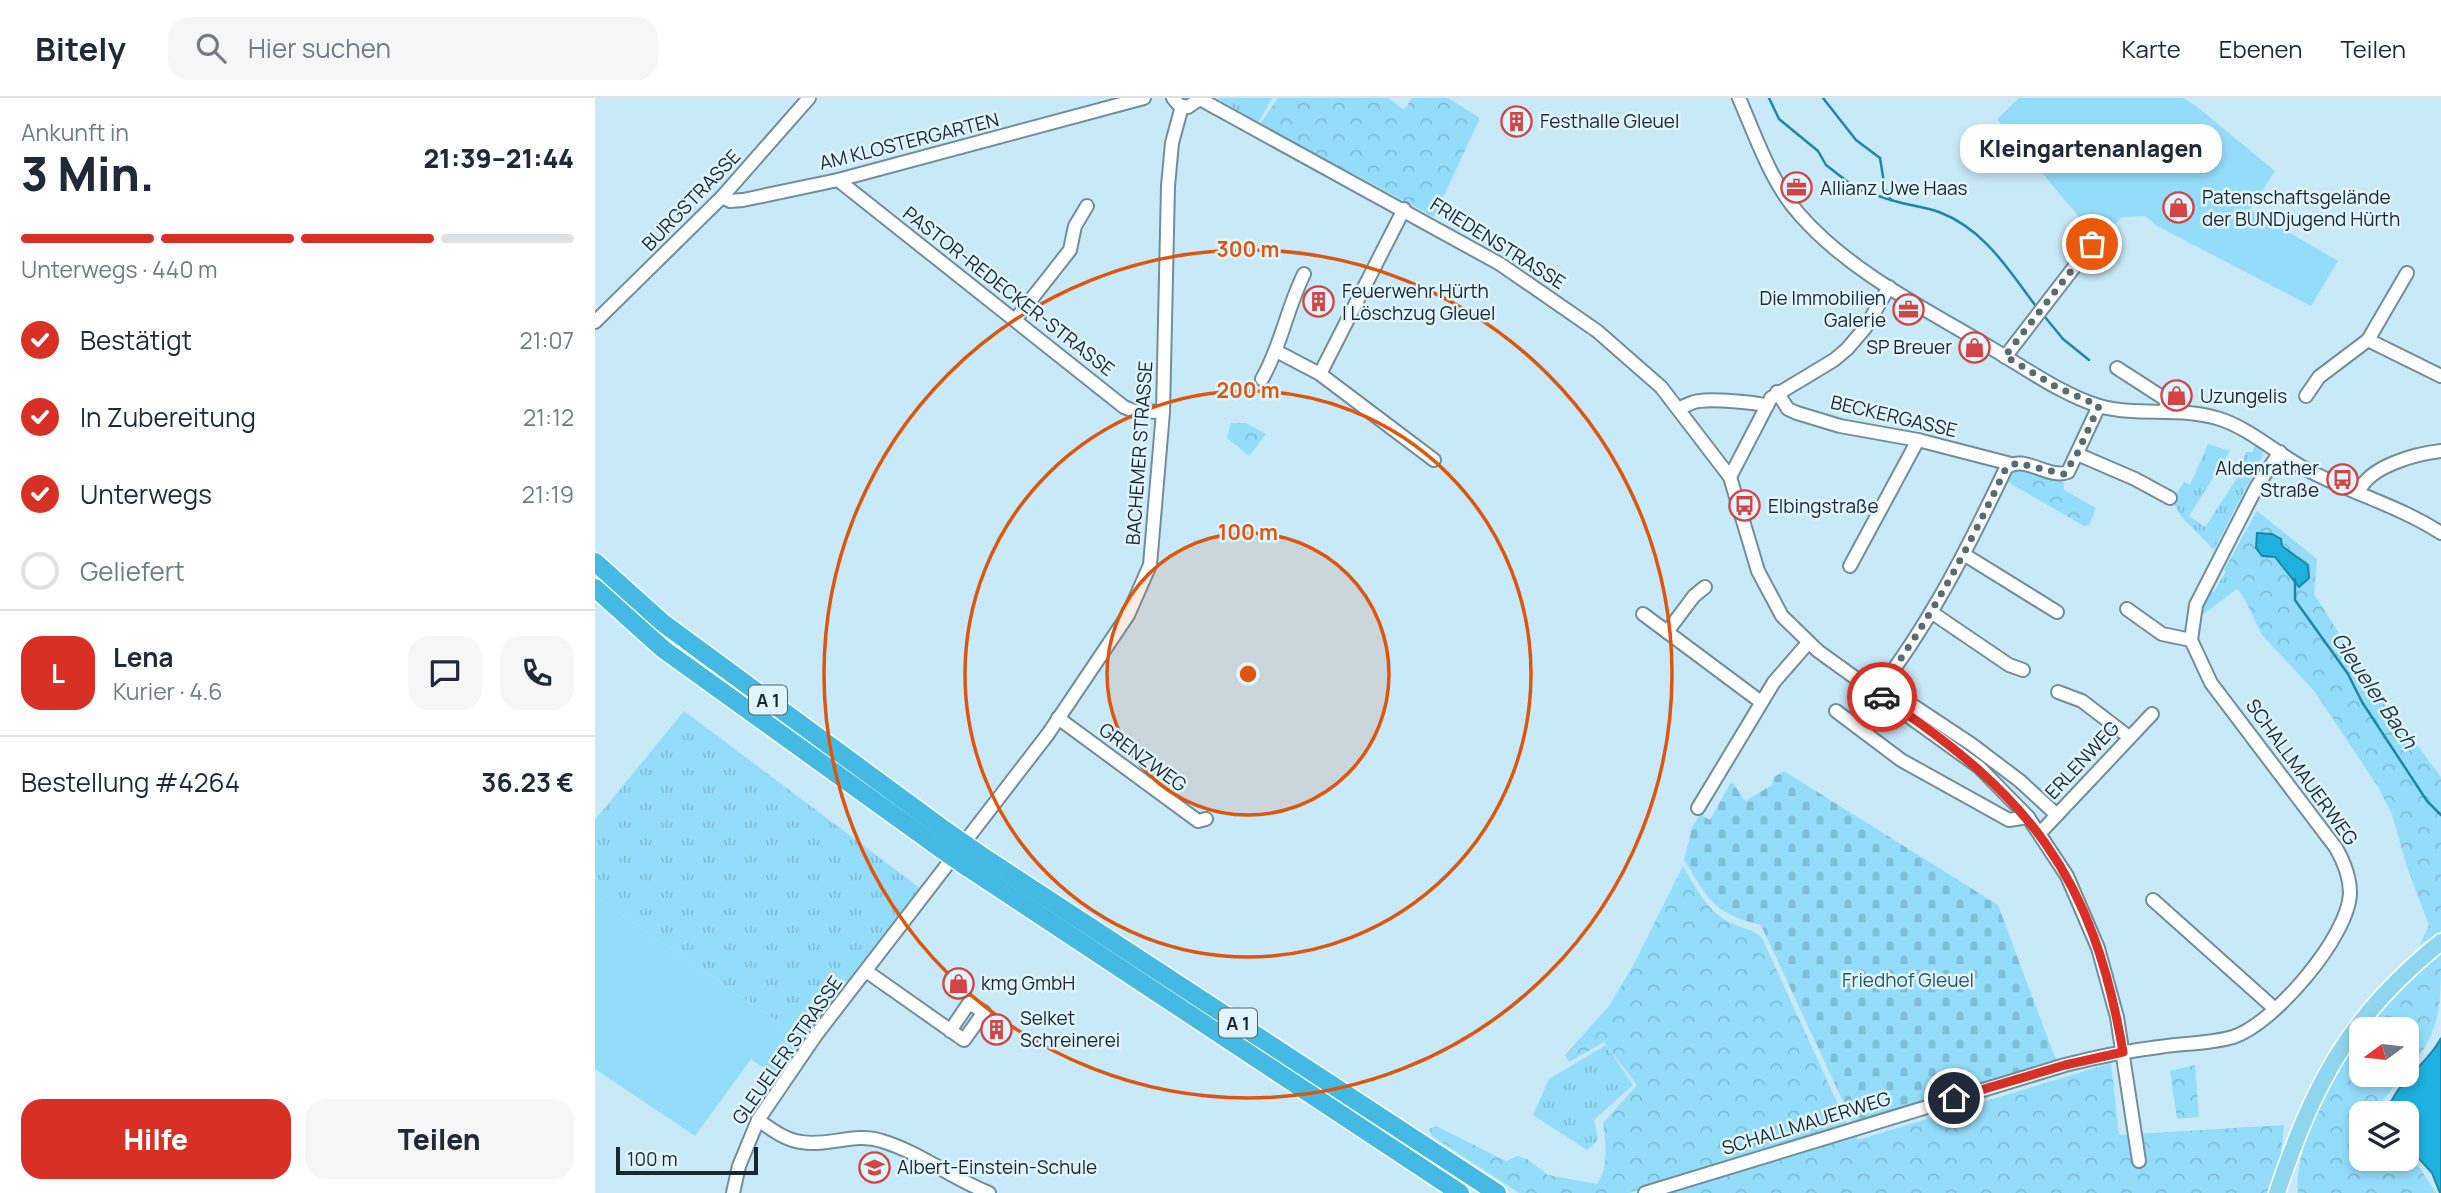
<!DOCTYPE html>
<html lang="de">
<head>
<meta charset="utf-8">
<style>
  body { margin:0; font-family:Manrope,sans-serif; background:#f6f6f7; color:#1f2937; height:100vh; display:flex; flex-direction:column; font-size:26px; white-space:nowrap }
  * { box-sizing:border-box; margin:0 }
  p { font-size:23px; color:#747a83 }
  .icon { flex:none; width:38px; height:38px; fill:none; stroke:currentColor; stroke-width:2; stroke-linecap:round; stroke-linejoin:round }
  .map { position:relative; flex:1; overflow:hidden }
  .sheet { display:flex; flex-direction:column; background:#fff; width:595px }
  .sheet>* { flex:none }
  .needle { width:46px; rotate:255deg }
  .fabs { position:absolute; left:1754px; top:919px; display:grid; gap:14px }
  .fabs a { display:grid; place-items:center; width:70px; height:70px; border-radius:14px; background:#fff; box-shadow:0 4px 10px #0003; font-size:35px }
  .scale { position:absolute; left:21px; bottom:18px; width:142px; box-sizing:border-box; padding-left:7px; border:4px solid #1a272c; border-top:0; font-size:19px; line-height:24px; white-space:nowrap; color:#1a272c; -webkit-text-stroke:5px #e0f4fd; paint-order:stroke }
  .pin { position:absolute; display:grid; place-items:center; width:60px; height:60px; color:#fff; margin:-30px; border:4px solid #fff; border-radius:50%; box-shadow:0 2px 7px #0007 }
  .courier { position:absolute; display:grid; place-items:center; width:70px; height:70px; margin:-35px; border:5px solid #d93025; border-radius:50%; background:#fff; color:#222; box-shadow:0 2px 9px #0007 }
  .bubble { position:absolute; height:49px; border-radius:21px; background:#fff; box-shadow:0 4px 10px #0003; font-size:23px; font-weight:800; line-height:49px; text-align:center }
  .overview em { font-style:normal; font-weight:800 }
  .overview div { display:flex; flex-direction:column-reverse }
  .overview { display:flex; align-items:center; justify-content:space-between; height:119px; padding:0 21px }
  h1 { font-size:46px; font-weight:800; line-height:52px }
  .bar { display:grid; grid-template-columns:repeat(4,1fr); gap:10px 7px; align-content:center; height:84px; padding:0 21px }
  .bar i { height:9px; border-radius:5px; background:#e0e1e3 }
  .bar .active { background:#d93025 }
  .bar p { grid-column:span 4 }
  .line { display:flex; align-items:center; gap:18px; padding:0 21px; border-top:2px solid #e0e1e3 }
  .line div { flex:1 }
  .round { display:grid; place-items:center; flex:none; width:74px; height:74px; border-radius:21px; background:#f6f6f7 }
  ol { padding:0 21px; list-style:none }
  li { display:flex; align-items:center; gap:21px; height:77px }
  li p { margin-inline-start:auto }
  li .icon { padding:7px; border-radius:50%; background:#d93025; color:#fff; stroke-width:4 }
  li:last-child { color:#747a83 }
  li i { width:38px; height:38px; border:4px solid #e0e1e3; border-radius:50% }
  .action { display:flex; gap:14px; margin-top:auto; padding:14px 21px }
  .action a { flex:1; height:80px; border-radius:21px; background:#d93025; color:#fff; font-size:28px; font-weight:800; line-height:80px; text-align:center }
  .action a+a { background:#f6f6f7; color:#1f2937 }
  header { display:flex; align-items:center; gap:42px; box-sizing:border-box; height:98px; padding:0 35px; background:#fff; border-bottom:2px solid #e0e1e3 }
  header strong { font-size:33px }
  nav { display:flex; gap:38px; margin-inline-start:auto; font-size:24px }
  .search { width:490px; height:63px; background:#f6f6f7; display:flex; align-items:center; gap:18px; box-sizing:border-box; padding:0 24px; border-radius:21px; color:#747a83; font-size:26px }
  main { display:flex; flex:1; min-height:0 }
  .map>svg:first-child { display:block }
  .grass { fill:url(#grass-tufts) }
  .forest { fill:url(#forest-crowns) }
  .cemetery { fill:url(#cemetery-stones) }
  .garden { fill:#93ddfb }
  .water { fill:#1eb0de; stroke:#1d87a9; stroke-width:2 }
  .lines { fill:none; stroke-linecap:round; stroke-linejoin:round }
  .stream { stroke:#1d87a9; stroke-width:2.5 }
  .minor-casing { stroke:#708f9d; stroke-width:16 }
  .major-casing { stroke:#fff; stroke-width:19 }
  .highway-casing { stroke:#fff; stroke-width:21 }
  .minor { stroke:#fff; stroke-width:12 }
  .major { stroke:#8ed5ee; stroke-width:16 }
  .highway { stroke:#43b9e3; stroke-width:18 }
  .highway-bridge-casing { stroke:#fff; stroke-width:21; stroke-linecap:butt }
  .highway-bridge { stroke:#43b9e3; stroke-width:18 }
  .done { stroke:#576b73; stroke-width:7; stroke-dasharray:0 12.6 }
  .route { stroke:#d93025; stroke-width:9 }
  .ring { fill:none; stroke:#de560e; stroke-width:3.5 }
  .labels { text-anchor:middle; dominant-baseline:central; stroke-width:5; stroke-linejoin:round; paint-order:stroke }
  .shield { fill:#e0f4fd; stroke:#55646b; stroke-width:2 }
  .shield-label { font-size:18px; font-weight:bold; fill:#1a272c }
  .poi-label { font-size:19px; fill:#1a272c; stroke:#e0f4fd; text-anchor:start }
  .street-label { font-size:19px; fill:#1a272c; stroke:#e0f4fd }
  .park-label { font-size:19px; fill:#23586b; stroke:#e0f4fd }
  .water-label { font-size:21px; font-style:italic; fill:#20363f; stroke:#e0f4fd }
  .centre { fill:#de560e; stroke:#e0f4fd; stroke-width:3.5 }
  .ring-label { font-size:21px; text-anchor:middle; font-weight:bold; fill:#de560e; stroke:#e0f4fd; stroke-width:5; stroke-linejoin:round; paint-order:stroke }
</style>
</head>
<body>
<header>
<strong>Bitely</strong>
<div class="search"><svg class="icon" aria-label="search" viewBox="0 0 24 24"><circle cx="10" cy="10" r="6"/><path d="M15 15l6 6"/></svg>Hier suchen</div>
<nav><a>Karte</a><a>Ebenen</a><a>Teilen</a></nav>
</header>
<main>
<section class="sheet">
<div class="overview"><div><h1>3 Min.</h1><p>Ankunft in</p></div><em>21:39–21:44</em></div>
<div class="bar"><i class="active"></i><i class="active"></i><i class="active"></i><i></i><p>Unterwegs · 440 m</p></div>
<ol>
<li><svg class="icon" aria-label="check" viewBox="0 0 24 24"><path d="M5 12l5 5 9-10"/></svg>Bestätigt<p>21:07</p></li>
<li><svg class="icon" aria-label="check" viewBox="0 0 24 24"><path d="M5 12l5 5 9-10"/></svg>In Zubereitung<p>21:12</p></li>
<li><svg class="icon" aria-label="check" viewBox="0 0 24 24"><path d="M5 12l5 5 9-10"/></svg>Unterwegs<p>21:19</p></li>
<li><i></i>Geliefert</li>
</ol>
<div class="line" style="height:126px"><b class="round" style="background:#d93025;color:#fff">L</b><div><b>Lena</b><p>Kurier · 4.6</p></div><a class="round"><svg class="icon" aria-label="chat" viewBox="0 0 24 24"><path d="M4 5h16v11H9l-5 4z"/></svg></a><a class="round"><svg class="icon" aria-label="phone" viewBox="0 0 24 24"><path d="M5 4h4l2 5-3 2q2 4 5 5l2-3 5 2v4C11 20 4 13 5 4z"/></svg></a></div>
<div class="line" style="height:91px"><div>Bestellung #4264</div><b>36.23 €</b></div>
<div class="action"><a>Hilfe</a><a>Teilen</a></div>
</section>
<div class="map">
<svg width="1846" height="1095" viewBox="0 0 1846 1095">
  <defs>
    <pattern id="grass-tufts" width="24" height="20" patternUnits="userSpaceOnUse" patternTransform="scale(1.75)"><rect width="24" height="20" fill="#93ddfb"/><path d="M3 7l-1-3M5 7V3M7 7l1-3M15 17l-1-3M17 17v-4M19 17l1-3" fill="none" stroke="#7ebed7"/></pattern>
    <pattern id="forest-crowns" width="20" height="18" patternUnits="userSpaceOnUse" patternTransform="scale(1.75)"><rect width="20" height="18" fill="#93ddfb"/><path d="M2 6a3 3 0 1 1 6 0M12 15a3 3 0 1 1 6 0" fill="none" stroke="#7ebed7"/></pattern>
    <pattern id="cemetery-stones" width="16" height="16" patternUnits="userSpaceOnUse" patternTransform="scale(1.75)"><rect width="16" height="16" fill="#93ddfb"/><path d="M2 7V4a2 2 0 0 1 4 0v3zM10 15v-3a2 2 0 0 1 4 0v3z" fill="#7ebed7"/></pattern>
  </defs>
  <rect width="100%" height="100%" fill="#c8e9f8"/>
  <!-- grass -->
  <g class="grass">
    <polygon points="622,0 677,0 663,25"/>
    <polygon points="1613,346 1635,353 1594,418 1610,429 1642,380 1640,376 1651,354 1657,354 1660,347 1667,350 1668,357 1619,452 1586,418 1577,402 1589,384 1595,387"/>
    <polygon points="1631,473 1643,490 1603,520 1614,495 1619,494"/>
    <polygon points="89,613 326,791 208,941 0,798 0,722"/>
    <polygon points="1011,947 1038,987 999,1022 1003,1042 992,1052 938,1017 954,981"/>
  </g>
  <!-- forest -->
  <g class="forest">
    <polygon points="683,0 793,0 809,12 817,0 853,0 885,20 839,119 665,26"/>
    <polygon points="636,325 651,325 671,336 654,358 632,340"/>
    <polygon points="1420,371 1468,383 1469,392 1501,410 1494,427 1489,428 1411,383 1415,374"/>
    <polygon points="1662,413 1722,461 1719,496 1779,590 1846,679 1846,833 1825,847 1834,827 1812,769 1797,716 1782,687 1720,594 1667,537 1649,500 1629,472"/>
    <path d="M1088 768C1102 792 1112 814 1138 826 1149 831 1158 831 1167 840L1252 1026 1034 1095H924L837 1038 834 1031 841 1028 911 1063 923 1058 932 1061 953 1077 1002 1086C1014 1068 1011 1045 1008 1025L1042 987 1009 944 974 964 970 957 1014 908 1038 868Z"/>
    <path d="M1846 855C1846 910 1846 935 1811 974V931H1770L1800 894Z"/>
    <path d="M1766 937V976L1809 977 1788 1002V1015H1766V1060H1811V1056L1825 1070 1841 1095H1703C1699 1047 1738 976 1766 937Z"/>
    <polygon points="1516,965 1524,1037 1689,1027 1686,1058 1672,1095 1069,1095 1259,1032 1263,1042"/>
    <polygon points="1600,967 1604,1019 1582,1021 1575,973"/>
  </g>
  <!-- cemetery -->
  <path class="cemetery" d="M1189 673 1403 807 1462 965 1259 1027 1166 827C1117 815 1115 802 1089 762L1097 730 1105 716 1115 722 1135 686 1138 685 1150 703 1177 687 1179 679Z"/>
  <!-- garden -->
  <g class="garden">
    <polygon points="1424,0 1588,0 1601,8 1680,73 1655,112 1743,163 1716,208 1564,129 1550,118 1527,119 1504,143 1402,21"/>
    <polygon points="0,798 208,941 179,978 156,961 100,1038 0,971"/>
  </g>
  <!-- water -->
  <g class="water">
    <polygon points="1662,435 1677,436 1686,441 1687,448 1713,467 1714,480 1704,489 1680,459 1667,458 1661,450"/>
    <path d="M1846 940V1095H1845L1837 1075 1811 1046V1015H1792C1800 983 1832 968 1846 940Z"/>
  </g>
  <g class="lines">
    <!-- stream -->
    <g class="stream">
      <polyline points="1174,0 1184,21 1223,53 1231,67 1262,91 1296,102"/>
      <path d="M1228 0 1261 42 1285 60 1290 91 1296 102C1312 107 1329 109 1344 114 1389 131 1413 171 1440 207"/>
      <polyline points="1450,219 1468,241 1494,262"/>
      <polyline points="1700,481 1700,502 1753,576 1767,604 1832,703 1846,717"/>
    </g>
    <defs>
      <g id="minor">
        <polyline points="578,0 584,7 593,9 606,0"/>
        <path d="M1144 0C1161 39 1176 85 1205 117 1256 175 1331 211 1396 250 1430 270 1466 296 1504 308 1543 319 1586 308 1625 321 1655 331 1680 354 1707 369 1752 394 1803 407 1846 435"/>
        <polyline points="605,1 905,166 1002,233 1066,289 1135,379 1163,473 1187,518 1223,553 1384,669 1433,719 1472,778 1503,850 1522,919 1544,1063"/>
        <polyline points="243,82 529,309 539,313 568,314"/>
        <polyline points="127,99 135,103 148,102 243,82 549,0"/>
        <polyline points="420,222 475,152 480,128 492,108"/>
        <polyline points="0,224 127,99 214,0"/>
        <polyline points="1773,242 1846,278"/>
        <polyline points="683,254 725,276 839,362"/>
        <polyline points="1410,259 1497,146"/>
        <polyline points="1522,270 1570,301 1573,313"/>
        <polyline points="725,276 809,111"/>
        <path d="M667 281C686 248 692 210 709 176"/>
        <polyline points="1182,294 1193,311 1202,315 1245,328 1323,342 1416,366"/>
        <polyline points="1711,298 1724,279 1773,242 1812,175"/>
        <path d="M1084 310C1091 308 1098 303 1105 303 1116 301 1161 304 1172 308"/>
        <polyline points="1482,356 1540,381 1575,400"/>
        <polyline points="1135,379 1176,300 1239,262 1252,251 1270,230 1294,189"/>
        <path d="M1764 393C1775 368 1820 356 1846 353"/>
        <polyline points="1370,457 1462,514"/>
        <polyline points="1255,468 1323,342"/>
        <polyline points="1532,511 1567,536 1596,542"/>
        <polyline points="1336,514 1414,567 1428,572"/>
        <polyline points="1048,516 1166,604"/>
        <polyline points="1072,534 1099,498 1110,489"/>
        <polyline points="1287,587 1376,646 1425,683 1462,717"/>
        <polyline points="1463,594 1487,603 1534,639"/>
        <path d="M1281 595C1335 526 1374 448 1411 370 1428 355 1454 382 1473 374L1504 308"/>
        <polyline points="1241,613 1306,662 1414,722 1433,719"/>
        <polyline points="463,620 603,723 611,721"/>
        <polyline points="1103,710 1179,584 1213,545"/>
        <polyline points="1445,735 1557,616"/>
        <polyline points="1558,802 1680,911"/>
        <polyline points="271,873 369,942 389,914 374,905 355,933"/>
        <path d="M163 1022C176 1031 190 1042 206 1044 233 1049 260 1034 287 1043 326 1055 356 1080 394 1095"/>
        <polyline points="138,1095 144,1068 163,1022 221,937 453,636 533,517 555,467 568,314 573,88 577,45 587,8"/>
        <path d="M1050 1095 1470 967C1501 959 1532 953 1564 949 1589 945 1614 946 1638 939 1679 926 1754 838 1755 795 1755 779 1749 764 1741 750L1616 585 1596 542 1601 507 1662 388 1685 354"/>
      </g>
      <path id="major" d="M1682 1095C1719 985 1754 918 1846 844"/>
      <g id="highway">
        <polyline points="0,464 68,525 351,733"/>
        <polyline points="0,490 68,551 339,746"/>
        <polyline points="384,756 902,1095"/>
        <polyline points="372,769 865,1095"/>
      </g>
    </defs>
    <!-- minor casing -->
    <use href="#minor" class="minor-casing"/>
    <!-- major casing -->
    <use href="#major" class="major-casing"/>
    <!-- highway casing -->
    <use href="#highway" class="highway-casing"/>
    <!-- minor -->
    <use href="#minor" class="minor"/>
    <!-- major -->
    <use href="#major" class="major"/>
    <!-- highway -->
    <use href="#highway" class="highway"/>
    <defs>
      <g id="highway-bridge">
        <polyline points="351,733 384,756"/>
        <polyline points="339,746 372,769"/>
      </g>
    </defs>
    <!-- highway-bridge casing -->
    <use href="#highway-bridge" class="highway-bridge-casing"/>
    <!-- highway-bridge -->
    <use href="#highway-bridge" class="highway-bridge"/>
  </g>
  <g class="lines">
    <!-- done -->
    <path class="done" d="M1287 599 1281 595C1334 525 1374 449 1411 370L1422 365 1469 376 1482 356 1504 308 1460 288 1410 258 1497 146"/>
    <!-- route -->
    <path class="route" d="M1287 599C1434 697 1498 777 1528 954L1470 967 1359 1000"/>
  </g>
  <!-- distance rings -->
  <circle cx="653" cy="576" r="141" fill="#de560e" fill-opacity=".12"/>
  <g class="ring">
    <circle cx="653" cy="576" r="141"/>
    <circle cx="653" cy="576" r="283"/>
    <circle cx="653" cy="576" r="424"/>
  </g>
  <!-- icons -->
  <defs>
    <symbol id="building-ring" viewBox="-11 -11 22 22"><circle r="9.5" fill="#e0f4fd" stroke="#d34445" stroke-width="1.5"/><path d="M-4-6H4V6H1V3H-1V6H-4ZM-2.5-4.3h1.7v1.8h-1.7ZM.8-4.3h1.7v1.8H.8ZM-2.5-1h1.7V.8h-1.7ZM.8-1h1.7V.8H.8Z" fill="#d34445"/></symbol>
    <symbol id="office-ring" viewBox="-11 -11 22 22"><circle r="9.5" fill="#e0f4fd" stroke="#d34445" stroke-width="1.5"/><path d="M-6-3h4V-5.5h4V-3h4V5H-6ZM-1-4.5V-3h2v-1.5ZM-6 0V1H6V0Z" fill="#d34445"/></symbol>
    <symbol id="shop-ring" viewBox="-11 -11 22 22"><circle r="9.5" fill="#e0f4fd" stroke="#d34445" stroke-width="1.5"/><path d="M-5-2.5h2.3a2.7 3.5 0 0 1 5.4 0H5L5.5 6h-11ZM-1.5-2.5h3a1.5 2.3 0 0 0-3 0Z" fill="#d34445"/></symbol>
    <symbol id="bus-ring" viewBox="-11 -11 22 22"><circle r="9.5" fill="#e0f4fd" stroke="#d34445" stroke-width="1.5"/><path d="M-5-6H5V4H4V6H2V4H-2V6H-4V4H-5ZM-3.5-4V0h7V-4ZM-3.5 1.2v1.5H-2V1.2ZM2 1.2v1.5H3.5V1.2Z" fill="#d34445"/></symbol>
    <symbol id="school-ring" viewBox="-11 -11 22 22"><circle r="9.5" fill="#e0f4fd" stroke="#d34445" stroke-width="1.5"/><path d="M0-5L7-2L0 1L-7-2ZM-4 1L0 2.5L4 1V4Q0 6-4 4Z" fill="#d34445"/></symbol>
  </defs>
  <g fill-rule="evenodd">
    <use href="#building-ring" x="904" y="6" width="35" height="35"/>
    <use href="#office-ring" x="1184" y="72" width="35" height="35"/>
    <use href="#shop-ring" x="1566" y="92" width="35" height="35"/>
    <use href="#building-ring" x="706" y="186" width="35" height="35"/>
    <use href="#office-ring" x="1296" y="194" width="35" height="35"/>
    <use href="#shop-ring" x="1362" y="232" width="35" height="35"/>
    <use href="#shop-ring" x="1564" y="280" width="35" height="35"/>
    <use href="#bus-ring" x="1730" y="364" width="35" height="35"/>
    <use href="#bus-ring" x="1132" y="390" width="35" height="35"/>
    <use href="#shop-ring" x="346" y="868" width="35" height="35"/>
    <use href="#building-ring" x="384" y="914" width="35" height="35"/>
    <use href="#school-ring" x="262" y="1052" width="35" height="35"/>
  </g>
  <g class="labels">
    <!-- shield labels -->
    <g class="shield">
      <rect x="154" y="587.5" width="38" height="29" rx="5"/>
      <rect x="624" y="910.5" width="38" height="29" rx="5"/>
    </g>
    <g class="shield-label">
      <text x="173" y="602">A 1</text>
      <text x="643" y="925">A 1</text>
    </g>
    <!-- poi labels -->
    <g class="poi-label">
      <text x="945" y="23">Festhalle Gleuel</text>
      <text x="1225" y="90">Allianz Uwe Haas</text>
      <text x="1607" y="99">Patenschaftsgelände<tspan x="1607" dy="22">der BUNDjugend Hürth</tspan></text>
      <text x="747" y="193">Feuerwehr Hürth<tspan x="747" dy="22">| Löschzug Gleuel</tspan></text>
      <text x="1291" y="200" text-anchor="end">Die Immobilien<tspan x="1291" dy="22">Galerie</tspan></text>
      <text x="1357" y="249" text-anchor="end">SP Breuer</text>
      <text x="1605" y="298">Uzungelis</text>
      <text x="1724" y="370" text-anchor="end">Aldenrather<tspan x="1724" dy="22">Straße</tspan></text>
      <text x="1173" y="408">Elbingstraße</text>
      <text x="386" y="885">kmg GmbH</text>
      <text x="425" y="920">Selket<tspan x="425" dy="22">Schreinerei</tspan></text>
      <text x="302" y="1069">Albert-Einstein-Schule</text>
    </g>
    <!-- street labels -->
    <g class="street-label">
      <text transform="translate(314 43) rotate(-14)">AM KLOSTERGARTEN</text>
      <text transform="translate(96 102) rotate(-46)">BURGSTRASSE</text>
      <text transform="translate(903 145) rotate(32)">FRIEDENSTRASSE</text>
      <text transform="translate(414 193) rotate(38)">PASTOR-REDECKER-STRASSE</text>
      <text transform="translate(1299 318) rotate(13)">BECKERGASSE</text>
      <text transform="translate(544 355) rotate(-86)">BACHEMER STRASSE</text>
      <text transform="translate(548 659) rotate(36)">GRENZWEG</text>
      <text transform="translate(1487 662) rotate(-47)">ERLENWEG</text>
      <text transform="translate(1707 674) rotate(54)">SCHALLMAUERWEG</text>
      <text transform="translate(192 952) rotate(-55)">GLEUELER STRASSE</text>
      <text transform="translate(1211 1025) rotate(-17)">SCHALLMAUERWEG</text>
    </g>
    <!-- park labels -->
    <g class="park-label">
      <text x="1313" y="882">Friedhof Gleuel</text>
    </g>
    <!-- water labels -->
    <g class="water-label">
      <text transform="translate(1780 592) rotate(56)">Gleueler Bach</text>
    </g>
  </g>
  <circle cx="653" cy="576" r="10" class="centre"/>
  <g class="ring-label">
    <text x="653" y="159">300 m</text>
    <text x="653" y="300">200 m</text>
    <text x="653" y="442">100 m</text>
  </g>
</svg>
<div class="fabs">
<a><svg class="needle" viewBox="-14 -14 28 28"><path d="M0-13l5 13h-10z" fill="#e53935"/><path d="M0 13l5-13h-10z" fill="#747a83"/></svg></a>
<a><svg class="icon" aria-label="layers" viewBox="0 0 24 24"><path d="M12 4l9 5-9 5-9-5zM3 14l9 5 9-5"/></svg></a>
</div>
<div class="scale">100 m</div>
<div class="pin" style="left:1497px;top:146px;background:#ea580c"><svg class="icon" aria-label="bag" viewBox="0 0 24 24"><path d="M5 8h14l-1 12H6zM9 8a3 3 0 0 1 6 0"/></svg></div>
<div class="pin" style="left:1359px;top:1000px;background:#1f2937"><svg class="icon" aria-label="home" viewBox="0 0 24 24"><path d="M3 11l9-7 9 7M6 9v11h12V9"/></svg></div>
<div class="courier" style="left:1287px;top:599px"><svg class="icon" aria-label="car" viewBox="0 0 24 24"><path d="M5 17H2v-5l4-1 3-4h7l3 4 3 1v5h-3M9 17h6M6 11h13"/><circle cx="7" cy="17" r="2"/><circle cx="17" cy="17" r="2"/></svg></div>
<div class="bubble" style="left:1365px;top:26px;width:262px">Kleingartenanlagen</div>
</div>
</main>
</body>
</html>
